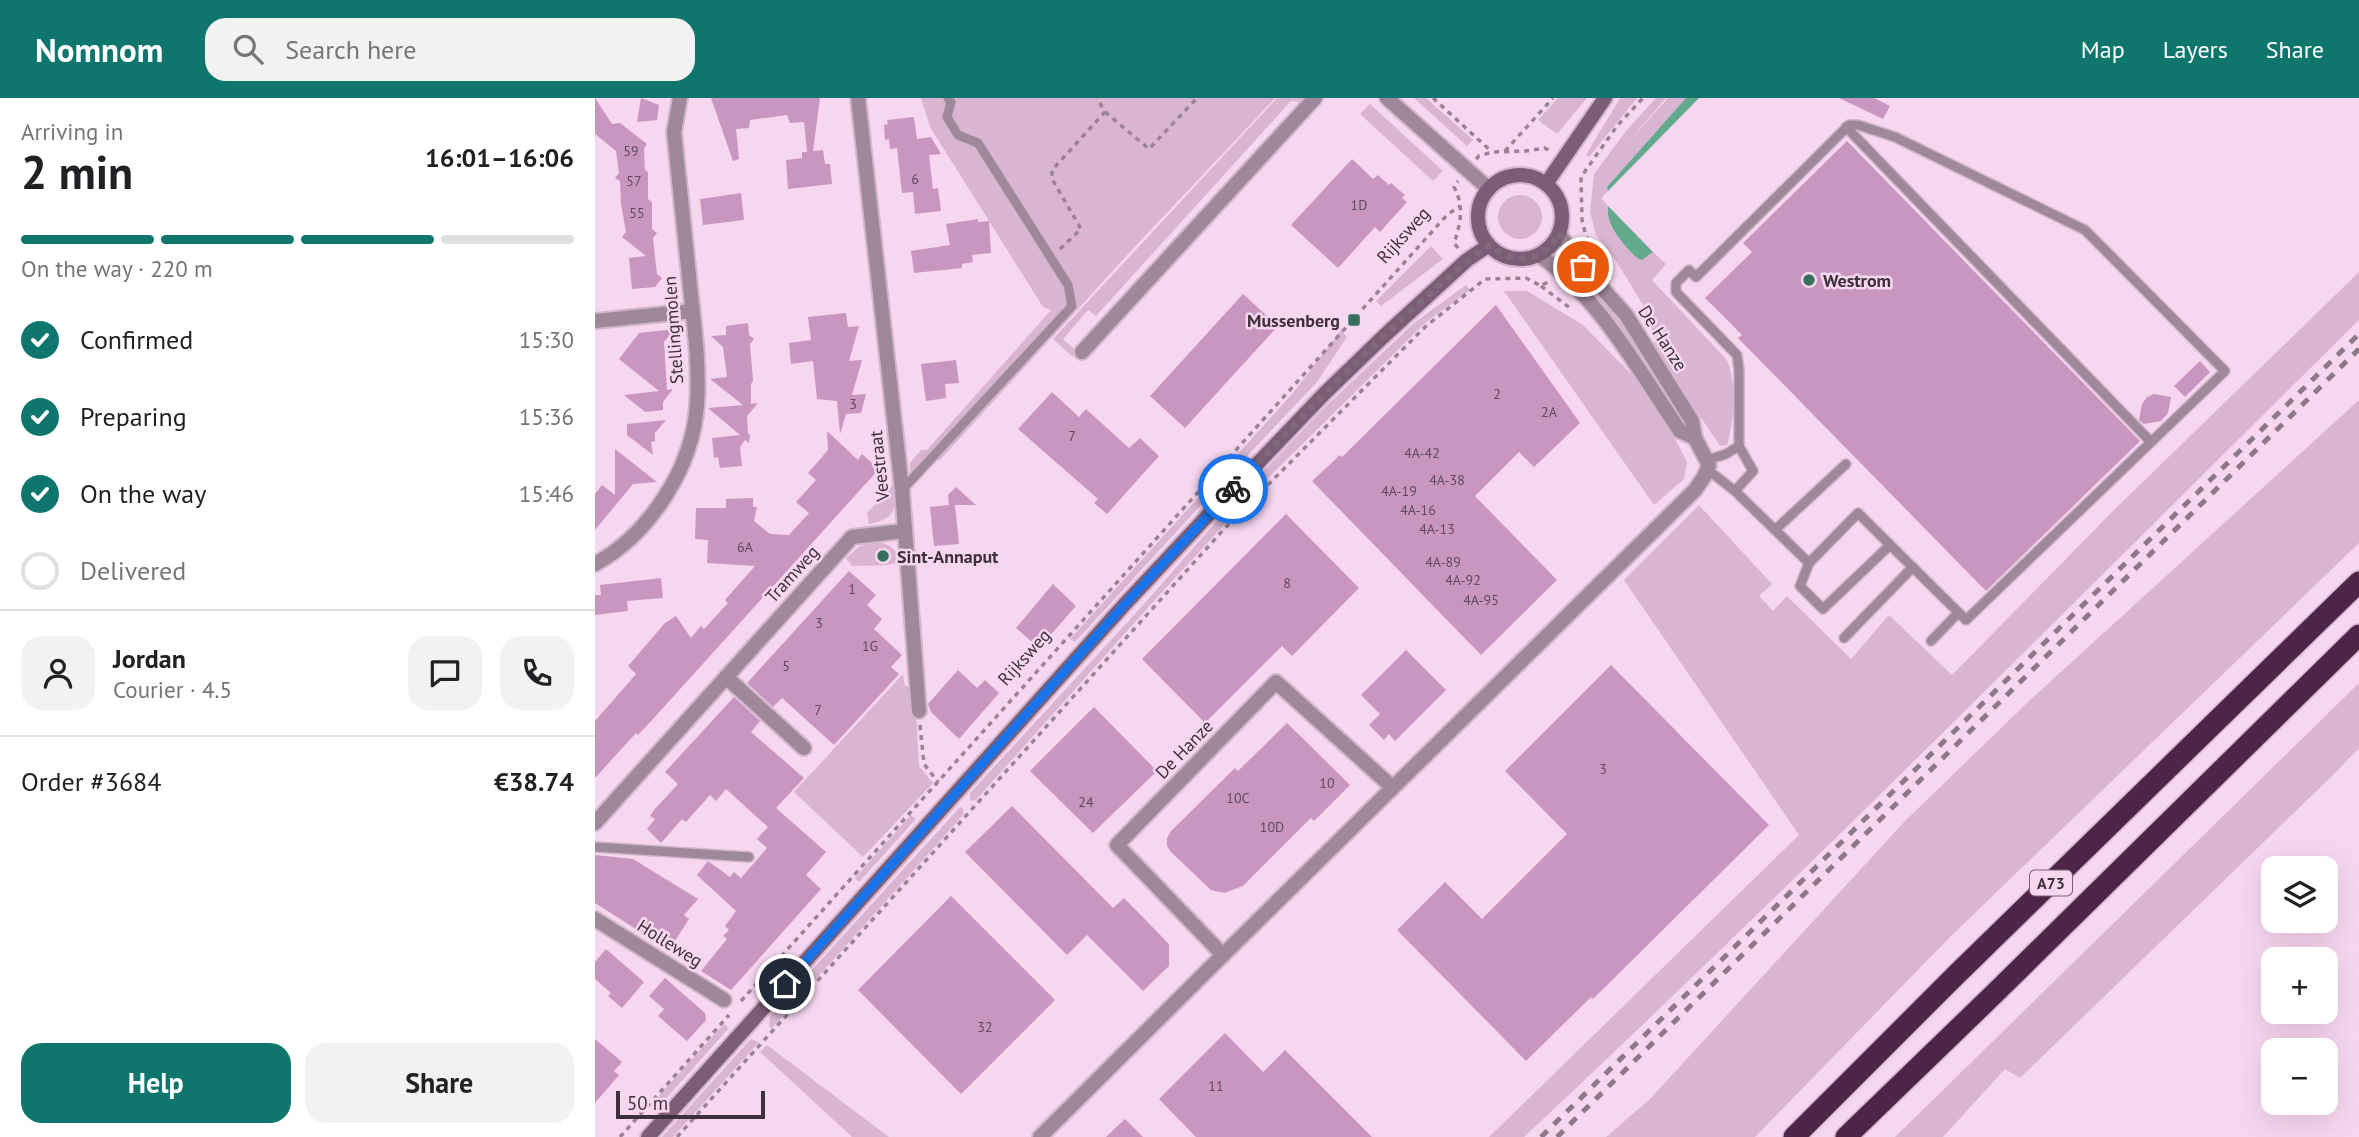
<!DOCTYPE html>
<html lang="en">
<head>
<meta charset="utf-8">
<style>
  body { margin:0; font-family:"PT Sans",sans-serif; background:#f2f2f2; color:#202124; height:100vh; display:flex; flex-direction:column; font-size:26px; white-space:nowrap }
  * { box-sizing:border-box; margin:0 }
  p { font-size:23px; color:#757577 }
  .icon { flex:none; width:38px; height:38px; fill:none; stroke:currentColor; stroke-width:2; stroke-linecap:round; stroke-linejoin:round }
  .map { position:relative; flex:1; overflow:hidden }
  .sheet { display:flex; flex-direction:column; background:#fff; width:595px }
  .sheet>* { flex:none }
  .buttons { position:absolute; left:1666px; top:758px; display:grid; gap:14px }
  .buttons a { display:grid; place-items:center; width:77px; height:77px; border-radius:14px; background:#fff; box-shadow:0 7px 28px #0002; font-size:35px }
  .scale { position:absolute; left:21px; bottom:18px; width:149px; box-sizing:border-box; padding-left:7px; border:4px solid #3d303a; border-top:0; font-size:19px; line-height:24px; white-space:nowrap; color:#3d303a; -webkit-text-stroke:5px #f7d7f0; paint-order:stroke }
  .pin { position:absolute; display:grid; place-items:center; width:60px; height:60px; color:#fff; margin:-30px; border:4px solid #fff; border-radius:50%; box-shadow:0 2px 7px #0007 }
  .courier { position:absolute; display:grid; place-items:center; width:70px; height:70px; margin:-35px; border:5px solid #1a73e8; border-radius:50%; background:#fff; color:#222; box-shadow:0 2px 9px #0007 }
  .summary em { font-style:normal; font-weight:800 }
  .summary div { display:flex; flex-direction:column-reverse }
  .summary { display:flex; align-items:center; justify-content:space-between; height:119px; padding:0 21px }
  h1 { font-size:46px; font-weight:800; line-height:52px }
  .bar { display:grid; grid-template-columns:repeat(4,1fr); gap:10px 7px; align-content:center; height:84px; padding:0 21px }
  .bar i { height:9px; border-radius:5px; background:#e0e0e0 }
  .bar .current { background:#0f766e }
  .bar p { grid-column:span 4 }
  .line { display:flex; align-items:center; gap:18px; padding:0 21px; border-top:2px solid #e0e0e0 }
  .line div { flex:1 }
  .round { display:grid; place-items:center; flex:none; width:74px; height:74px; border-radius:21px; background:#f2f2f2 }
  ol { padding:0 21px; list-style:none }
  li { display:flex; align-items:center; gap:21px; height:77px }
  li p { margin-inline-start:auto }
  li .icon { padding:7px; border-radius:50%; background:#0f766e; color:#fff; stroke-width:4 }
  li:last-child { color:#757577 }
  li i { width:38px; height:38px; border:4px solid #e0e0e0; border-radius:50% }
  .cta { display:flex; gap:14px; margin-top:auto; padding:14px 21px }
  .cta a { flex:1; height:80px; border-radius:21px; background:#0f766e; color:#fff; font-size:28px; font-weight:800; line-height:80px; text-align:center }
  .cta a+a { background:#f2f2f2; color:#202124 }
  header { display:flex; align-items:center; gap:42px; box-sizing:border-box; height:98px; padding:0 35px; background:#0f766e; color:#fff }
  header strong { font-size:33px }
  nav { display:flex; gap:38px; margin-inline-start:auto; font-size:24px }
  .search { width:490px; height:63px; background:#f2f2f2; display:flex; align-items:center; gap:18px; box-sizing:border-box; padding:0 24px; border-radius:21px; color:#757577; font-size:26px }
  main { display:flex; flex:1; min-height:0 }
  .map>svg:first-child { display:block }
  .green { fill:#d9b5d1 }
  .water { fill:#63a98e }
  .building { fill:#c996bf }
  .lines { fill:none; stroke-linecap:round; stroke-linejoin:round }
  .service-casing { stroke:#d2b6cc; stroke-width:12 }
  .minor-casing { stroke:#d2b6cc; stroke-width:18 }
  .tertiary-casing { stroke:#d2b6cc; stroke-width:18 }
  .secondary-casing { stroke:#d2b6cc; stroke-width:18 }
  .motorway-casing { stroke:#d2b6cc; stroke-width:24 }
  .path { stroke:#9a8395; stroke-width:3.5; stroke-dasharray:5 5; stroke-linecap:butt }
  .service { stroke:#9e8899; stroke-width:9 }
  .minor { stroke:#9e8899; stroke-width:14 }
  .tertiary { stroke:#9e8899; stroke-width:14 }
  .secondary { stroke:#7c5d76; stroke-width:14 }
  .motorway { stroke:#4e2447; stroke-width:21 }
  .rail { stroke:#8d7888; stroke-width:5; stroke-dasharray:9 9; stroke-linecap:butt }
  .done { stroke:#7e6a7a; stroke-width:7; stroke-dasharray:0 12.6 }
  .route { stroke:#1a73e8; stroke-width:9 }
  .poi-dot { fill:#36715c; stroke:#f7d7f0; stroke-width:2.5 }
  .labels { text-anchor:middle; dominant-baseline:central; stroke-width:5; stroke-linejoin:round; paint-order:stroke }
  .number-label { font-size:14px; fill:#604a5b }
  .shield { fill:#f7d7f0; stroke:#756271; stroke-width:2 }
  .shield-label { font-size:16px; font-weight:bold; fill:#3d303a }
  .street-label { font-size:18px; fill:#3d303a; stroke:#f7d7f0 }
  .poi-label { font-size:18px; font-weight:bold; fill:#3d303a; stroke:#f7d7f0; text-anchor:start }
</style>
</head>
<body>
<header>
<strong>Nomnom</strong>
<div class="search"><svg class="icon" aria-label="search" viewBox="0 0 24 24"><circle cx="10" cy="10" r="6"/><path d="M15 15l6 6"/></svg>Search here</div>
<nav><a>Map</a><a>Layers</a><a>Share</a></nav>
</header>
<main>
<section class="sheet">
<div class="summary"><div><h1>2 min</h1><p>Arriving in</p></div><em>16:01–16:06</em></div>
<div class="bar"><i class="current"></i><i class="current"></i><i class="current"></i><i></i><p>On the way · 220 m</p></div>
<ol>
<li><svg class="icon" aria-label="check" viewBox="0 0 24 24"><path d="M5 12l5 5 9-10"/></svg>Confirmed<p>15:30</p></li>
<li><svg class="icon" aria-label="check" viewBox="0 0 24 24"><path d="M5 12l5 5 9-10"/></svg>Preparing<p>15:36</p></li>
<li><svg class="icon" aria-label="check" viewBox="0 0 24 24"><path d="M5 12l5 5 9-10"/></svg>On the way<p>15:46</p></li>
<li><i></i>Delivered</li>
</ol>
<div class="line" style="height:126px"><a class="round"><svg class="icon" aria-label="person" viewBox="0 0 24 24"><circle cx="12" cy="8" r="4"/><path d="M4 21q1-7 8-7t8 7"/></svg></a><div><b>Jordan</b><p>Courier · 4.5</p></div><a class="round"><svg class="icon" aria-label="chat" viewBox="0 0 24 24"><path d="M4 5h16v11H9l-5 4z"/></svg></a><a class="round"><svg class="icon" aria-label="phone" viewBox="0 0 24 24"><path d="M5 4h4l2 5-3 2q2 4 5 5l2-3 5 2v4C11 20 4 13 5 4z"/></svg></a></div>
<div class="line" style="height:91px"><div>Order #3684</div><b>€38.74</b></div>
<div class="cta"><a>Help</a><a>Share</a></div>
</section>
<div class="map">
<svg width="1764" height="1039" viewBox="0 0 1764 1039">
  <rect width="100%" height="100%" fill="#f7d7f0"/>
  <!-- green -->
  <g class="green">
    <polygon points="326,0 680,0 535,154 344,363 342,361 316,389 315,365 326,352 332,352 456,212 448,209 335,29"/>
    <polygon points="682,0 711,0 707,4 696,3 501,218 493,212 468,241 479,251 478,259 458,241"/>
    <polygon points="819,0 831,0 878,42 872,48"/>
    <polygon points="963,0 992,0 962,36 943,22"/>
    <polygon points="1025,0 1042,0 994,59 991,57"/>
    <path d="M1061 0H1071L1028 50 1073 0H1091L1012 89 1013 93 1006 100 1013 108C1010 127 1029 148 1042 160H1050L1058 154 1071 166 1057 182 1131 261C1142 279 1139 327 1132 347L1125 348 1059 250 1057 246 1061 243 1048 207 1021 163 1001 137 995 114 999 76 1031 33Z"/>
    <polygon points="775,6 848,73 838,83 765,16"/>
    <circle cx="925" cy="119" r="22"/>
    <polygon points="836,148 848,161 786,208 781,203"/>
    <path d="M1764 174V222C1487 496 1213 773 929 1039H894L1204 737 1029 482 1104 407 1177 486 1164 498 1178 513 1192 498 1256 561 1294 517 1357 577 1521 410Z"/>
    <path d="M988 177C1030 223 1062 277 1095 328L1090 332 1014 217 983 182Z"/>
    <polygon points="871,187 875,192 830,225 667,386 558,504 381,702 375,703 375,695 551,504 625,419 729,310 819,225"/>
    <polygon points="909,193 932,193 988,227 1040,280 1072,325 1092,364 1089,381 1059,407"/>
    <polygon points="746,232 752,239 722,284 606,407 480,544 475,541 698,295"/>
    <polygon points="1764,302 1764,445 1355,839 1160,1039 1011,1039 1055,1001 1309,724 1433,604"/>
    <path d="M299 386C301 411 302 420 274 426L272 415Z"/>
    <path d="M282 444C295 446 302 451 305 464L293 467 257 468 251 460 265 448Z"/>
    <polygon points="308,576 310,588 316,588 321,616 324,668 338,685 268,759 199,694"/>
    <polygon points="1764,585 1764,650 1736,679 1425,980 1410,971 1348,1039 1300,1039"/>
    <polygon points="365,709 368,711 369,716 177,930 174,929 175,918"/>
    <polygon points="316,717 321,721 264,784 260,780"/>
    <polygon points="129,926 134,930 67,1005 60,1002"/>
    <polygon points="156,941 164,944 78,1039 67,1039"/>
    <polygon points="172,947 294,1039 257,1039 165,954"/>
  </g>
  <!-- water -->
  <g class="water">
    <polygon points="1091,0 1104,0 1013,93 1012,89"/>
    <path d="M1013 108 1058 154 1047 162 1042 160C1029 148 1010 127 1013 108Z"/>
  </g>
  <!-- building -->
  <g class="building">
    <polygon points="0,0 17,26 25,25 52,46 49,51 50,72 53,74 53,101 57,104 57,131 62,135 58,140 61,168 62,176 67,180 60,189 37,191 34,160 51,158 27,139 31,134 26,106 25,83 20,80 24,75 21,53 0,36"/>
    <polygon points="46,0 64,7 62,22 42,24"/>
    <polygon points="116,0 225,0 218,53 228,52 230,66 235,66 237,86 193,91 191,62 207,60 207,54 212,54 209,24 195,25 192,17 155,22 154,30 141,31 144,61 138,63"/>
    <polygon points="1244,0 1279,0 1295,8 1288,21"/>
    <polygon points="319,19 322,41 336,39 346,56 334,57 338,91 343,90 346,113 320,116 318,94 307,95 302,50 295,51 294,41 290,42 289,27 293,26 292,22"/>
    <polygon points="1252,43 1545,343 1391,493 1143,240 1147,237 1110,200 1157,154 1148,145"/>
    <polygon points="757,61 778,81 783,77 794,87 796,85 810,97 807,100 812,104 785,134 780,129 743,170 696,127"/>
    <polygon points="146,95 149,122 108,127 105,101"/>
    <polygon points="383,121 383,124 394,123 396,155 377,157 378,164 367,166 367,170 319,175 316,153 355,147 351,126"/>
    <polygon points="648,196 683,228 590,330 555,298"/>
    <polygon points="901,207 985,325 939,369 924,354 880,398 962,482 886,557 717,383 745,357 747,359"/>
    <polygon points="251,215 253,229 264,228 254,263 267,262 257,297 271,296 266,315 251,316 245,336 242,303 222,301 218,263 196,266 194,245 216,242 213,219"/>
    <polygon points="153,225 154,237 159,241 155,246 158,283 156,286 156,306 163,305 152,318 153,336 155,336 154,345 150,342 145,349 147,368 125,370 123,359 119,360 117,340 145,337 113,310 148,307 115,281 132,279 128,249 116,238 131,237 131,228"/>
    <polygon points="80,231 69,244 72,292 78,291 68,304 68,312 50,314 29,297 64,293 24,261 44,235"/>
    <polygon points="361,262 364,285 350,286 351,300 331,303 326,266"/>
    <polygon points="1605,263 1615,274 1590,299 1579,288"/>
    <polygon points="457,294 484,319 491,311 534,350 545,340 564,358 512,416 499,405 503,401 423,331"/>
    <polygon points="1559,296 1576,299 1573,315 1566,323 1549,326 1544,322 1547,306 1552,299"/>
    <polygon points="71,322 60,335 60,343 56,344 58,357 32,337 32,326"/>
    <polygon points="232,333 263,362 267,356 284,371 58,621 43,637 41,635 0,680 0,623 41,576 33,568 70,525 81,518 96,540 106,528 109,531 133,505 130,502 160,468 112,465 113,442 100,441 101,410 131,410 131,401 158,400 158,409 162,409 159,423 175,436 194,437 214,415 201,404 221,382 213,375 233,352"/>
    <polygon points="20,351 62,384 38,386 0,432 0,396 7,387 20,397"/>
    <polygon points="361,389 381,407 360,407 364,446 339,448 335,409 354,407 353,397"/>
    <polygon points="691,416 764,490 697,558 687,548 610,625 547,561"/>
    <polygon points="254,473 281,497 272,507 287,521 279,531 307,557 296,569 304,576 239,647 187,600 178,609 152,585"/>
    <polygon points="66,480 68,500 32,503 33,513 0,517 0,497 6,497 5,487"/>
    <polygon points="458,486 481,508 444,550 421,530"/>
    <polygon points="811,552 851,592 800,643 794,636 789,642 774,627 785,616 766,597"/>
    <polygon points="1016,567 1174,727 998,901 996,899 931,963 802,832 850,784 887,821 972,736 910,673"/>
    <polygon points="363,572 382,590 390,582 404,595 364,641 336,614 333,606"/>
    <polygon points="139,599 165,623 156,634 209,680 181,710 231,754 211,777 226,791 136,892 106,873 132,841 128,838 134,832 130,828 141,813 102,777 113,763 135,779 139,774 146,780 172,750 162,741 173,729 131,691 121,703 115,697 91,724 87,721 66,745 52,731 60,721 55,718 59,712 83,686 70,674"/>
    <polygon points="499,609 562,673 498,735 435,673"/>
    <polygon points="692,625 755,687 719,723 716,720 648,788 629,795 616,792 576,754 572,748 572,740 576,733 640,670 643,673"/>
    <polygon points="417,708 518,810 529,800 574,846 574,868 548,893 492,837 472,857 370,754"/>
    <polygon points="0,757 38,761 103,801 89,817 94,821 76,849 60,838 58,842 0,805"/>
    <polygon points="356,798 460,902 366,996 263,892"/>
    <polygon points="11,851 49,884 27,910 13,898 16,895 0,881 0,864"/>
    <polygon points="70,880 110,915 111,922 92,943 63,918 69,911 54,898"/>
    <polygon points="630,935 668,974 690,952 777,1039 601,1039 564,1001"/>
    <polygon points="0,941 27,964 19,973 24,977 0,1005"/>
    <polygon points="530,1021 548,1039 511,1039"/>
  </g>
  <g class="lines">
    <defs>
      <g id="service">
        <polyline points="1251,29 1556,344"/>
        <polyline points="1112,362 1131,356 1144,348 1144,272 1142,257 1081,194 1081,185 1094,172 1101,179 1254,27 1263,27 1300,39 1490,132 1630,273 1371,522 1263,415 1214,465 1140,393 1113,372"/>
        <polyline points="307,392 477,208 473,187 383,45 363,37 352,19 356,4 353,0"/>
        <polyline points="1140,393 1158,373 1144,348"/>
        <polyline points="1180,432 1251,366"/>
        <polyline points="1214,465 1205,488 1228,511 1295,447"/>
        <polyline points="1249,540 1318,469"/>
        <polyline points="1336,543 1363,515"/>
        <polyline points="0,749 154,759"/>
      </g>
      <g id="minor">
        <polyline points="263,0 307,392 324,613"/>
        <path d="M944 157C1005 200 1043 272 1085 333L1100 340"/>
        <polyline points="0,223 97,213"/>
        <polyline points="487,254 720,0"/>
        <path d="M0 466C55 436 98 369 102 306 105 263 98 220 94 178 89 130 84 82 79 34L85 0"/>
        <polyline points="131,579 209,650"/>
        <polyline points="797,689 681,584 522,747 628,857 1100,392 1109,379 1114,367 1100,340 1097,323 1031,217 981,161 964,135"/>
        <polyline points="0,725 257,439 309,433"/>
        <polyline points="0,821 129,902"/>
        <polyline points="445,1039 628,857"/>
      </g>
      <polyline id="tertiary" points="792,0 894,91"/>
      <g id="secondary">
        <circle cx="925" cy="119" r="42"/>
        <polyline points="951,86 1010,0"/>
        <polyline points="53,1039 530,506 616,414 730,295 789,238 872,162 894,147"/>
      </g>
      <g id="motorway">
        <polyline points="1199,1039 1362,876 1764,484"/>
        <polyline points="1251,1039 1399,896 1764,537"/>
      </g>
    </defs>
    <!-- service casing -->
    <use href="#service" class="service-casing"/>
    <!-- minor casing -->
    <use href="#minor" class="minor-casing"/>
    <!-- tertiary casing -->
    <use href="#tertiary" class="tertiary-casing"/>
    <!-- secondary casing -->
    <use href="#secondary" class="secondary-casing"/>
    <!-- motorway casing -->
    <use href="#motorway" class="motorway-casing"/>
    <!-- path -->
    <g class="path">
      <polyline points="838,0 897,54"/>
      <polyline points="510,14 554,51 602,0"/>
      <polyline points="910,53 958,0"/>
      <polyline points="881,61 884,58 897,54 931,53 950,50 955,53"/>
      <polyline points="996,146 1015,172"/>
      <path d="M863 150 859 145C866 126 869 107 859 89L863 83"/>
      <polyline points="991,150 996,146 991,138 987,122 986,79 1022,28 1048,0"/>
      <polyline points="465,151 486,131 457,81 457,72 510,14 502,0"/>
      <polyline points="946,188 975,210"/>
      <polyline points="325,627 329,666 343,684"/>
      <polyline points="146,903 852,117 865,108"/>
      <polyline points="25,1039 134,917"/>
      <polyline points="82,1039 630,430 830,229 890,181 931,180 946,188 954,183"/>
    </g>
    <!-- service -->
    <use href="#service" class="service"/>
    <!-- minor -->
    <use href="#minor" class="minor"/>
    <!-- tertiary -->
    <use href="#tertiary" class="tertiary"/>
    <!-- secondary -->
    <use href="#secondary" class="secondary"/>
    <!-- motorway -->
    <use href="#motorway" class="motorway"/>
    <!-- rail -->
    <g class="rail">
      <polyline points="946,1039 1764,236"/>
      <polyline points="962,1039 1764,251"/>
    </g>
  </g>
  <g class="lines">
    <!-- done -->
    <path class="done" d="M638 391C696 330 754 269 816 213 841 190 866 167 894 147 919 167 948 166 964 135L988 169"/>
    <!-- route -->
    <polyline class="route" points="190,886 530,506 638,391"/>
  </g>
  <!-- markers -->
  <g class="poi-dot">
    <circle cx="1214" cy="182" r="7"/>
    <rect x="752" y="215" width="14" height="14" rx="3.5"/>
    <circle cx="288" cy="458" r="7"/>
  </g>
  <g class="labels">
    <!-- number labels -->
    <g class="number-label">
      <text x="36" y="53">59</text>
      <text x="320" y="81">6</text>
      <text x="39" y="83">57</text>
      <text x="764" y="107">1D</text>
      <text x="42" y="115">55</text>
      <text x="902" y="296">2</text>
      <text x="258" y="306">3</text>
      <text x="954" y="314">2A</text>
      <text x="477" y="338">7</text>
      <text x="827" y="355">4A-42</text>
      <text x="852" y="382">4A-38</text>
      <text x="804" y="393">4A-19</text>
      <text x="823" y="412">4A-16</text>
      <text x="842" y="431">4A-13</text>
      <text x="150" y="449">6A</text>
      <text x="848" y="464">4A-89</text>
      <text x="868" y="482">4A-92</text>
      <text x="692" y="485">8</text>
      <text x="257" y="491">1</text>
      <text x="886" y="502">4A-95</text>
      <text x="224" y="525">3</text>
      <text x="275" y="548">1G</text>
      <text x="191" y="568">5</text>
      <text x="223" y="612">7</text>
      <text x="1008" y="671">3</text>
      <text x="732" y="685">10</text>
      <text x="643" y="700">10C</text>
      <text x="491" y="704">24</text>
      <text x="677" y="729">10D</text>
      <text x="390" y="929">32</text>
      <text x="621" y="988">11</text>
    </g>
    <!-- shield labels -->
    <rect class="shield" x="1435" y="772.5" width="42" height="25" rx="5"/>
    <g class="shield-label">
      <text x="1456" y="785">A73</text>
    </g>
    <!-- street labels -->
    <g class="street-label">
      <text transform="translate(808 137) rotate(-48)">Rijksweg</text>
      <text transform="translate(78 232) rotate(-94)">Stellingmolen</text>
      <text transform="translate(1068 240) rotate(57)">De Hanze</text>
      <text transform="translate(284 368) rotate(-96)">Veestraat</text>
      <text transform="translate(197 476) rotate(-48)">Tramweg</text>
      <text transform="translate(429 559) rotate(-48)">Rijksweg</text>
      <text transform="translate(589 651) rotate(-46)">De Hanze</text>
      <text transform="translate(75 845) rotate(32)">Holleweg</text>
    </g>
    <!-- poi labels -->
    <g class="poi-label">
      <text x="1228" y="182">Westrom</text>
      <text x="745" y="222" text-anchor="end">Mussenberg</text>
      <text x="302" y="458">Sint-Annaput</text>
    </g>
  </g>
</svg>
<div class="buttons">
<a><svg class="icon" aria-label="layers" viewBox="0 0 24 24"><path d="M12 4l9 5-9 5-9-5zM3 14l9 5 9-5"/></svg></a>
<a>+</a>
<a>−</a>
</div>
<div class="scale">50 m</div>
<div class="pin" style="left:988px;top:169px;background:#ea580c"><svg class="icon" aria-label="bag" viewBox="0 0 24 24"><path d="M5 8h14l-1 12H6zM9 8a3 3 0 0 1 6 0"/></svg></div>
<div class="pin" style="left:190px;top:886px;background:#1f2937"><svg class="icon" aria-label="home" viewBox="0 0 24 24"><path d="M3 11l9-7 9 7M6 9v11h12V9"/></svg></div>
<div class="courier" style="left:638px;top:391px"><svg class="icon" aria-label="bike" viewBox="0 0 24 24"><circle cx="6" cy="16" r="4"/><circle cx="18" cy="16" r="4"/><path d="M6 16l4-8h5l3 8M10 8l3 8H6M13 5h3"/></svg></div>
</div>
</main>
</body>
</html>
